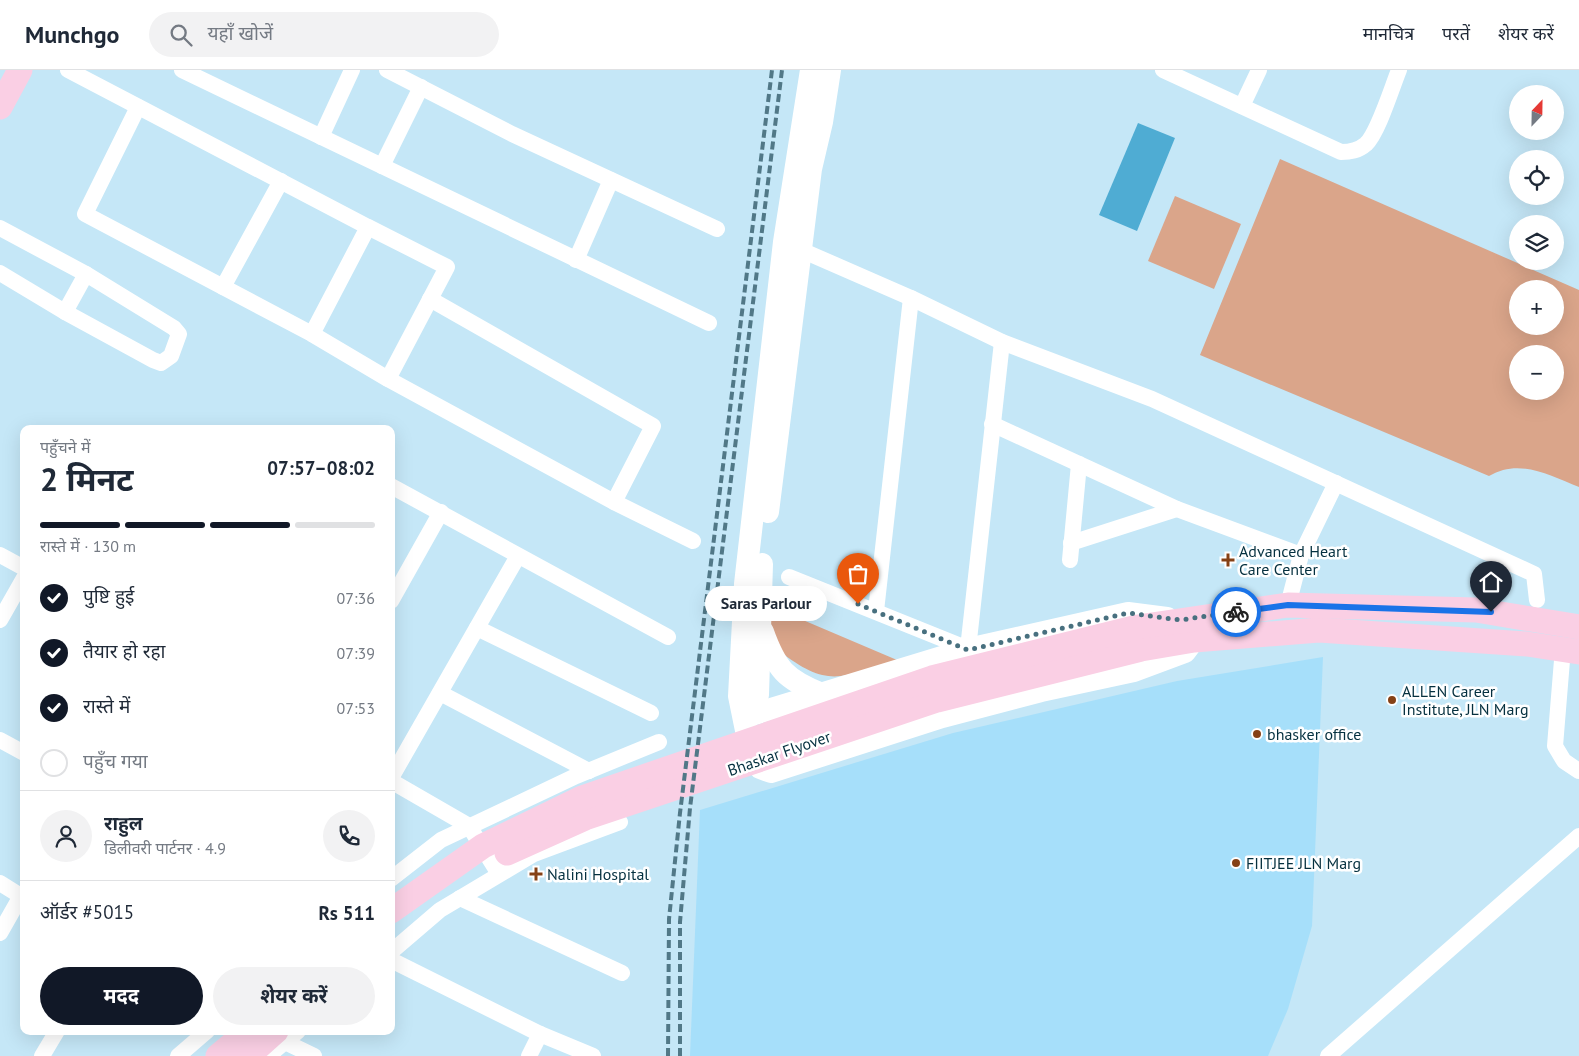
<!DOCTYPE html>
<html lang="hi">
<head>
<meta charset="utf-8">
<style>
  body { margin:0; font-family:"PT Sans","Noto Sans Devanagari",sans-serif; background:#f2f2f3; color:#1f2937; height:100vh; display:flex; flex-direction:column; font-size:19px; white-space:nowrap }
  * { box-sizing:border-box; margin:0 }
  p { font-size:16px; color:#747a83 }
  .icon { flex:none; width:28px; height:28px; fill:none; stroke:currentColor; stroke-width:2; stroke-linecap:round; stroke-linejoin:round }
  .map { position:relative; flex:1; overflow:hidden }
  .side { position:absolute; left:20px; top:355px; width:375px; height:610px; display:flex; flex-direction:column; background:#fff; border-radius:10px; box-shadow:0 5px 20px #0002 }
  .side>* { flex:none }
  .needle { width:32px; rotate:22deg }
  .tools { position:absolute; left:1509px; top:15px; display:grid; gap:10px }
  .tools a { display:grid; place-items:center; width:55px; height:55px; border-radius:50%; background:#fff; box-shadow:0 5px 20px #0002; font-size:25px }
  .pin { position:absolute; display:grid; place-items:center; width:42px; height:42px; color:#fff; margin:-51px -21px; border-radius:50% 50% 50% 0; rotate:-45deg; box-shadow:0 0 5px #0007 }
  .pin .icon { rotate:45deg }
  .courier { position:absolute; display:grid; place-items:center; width:50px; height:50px; margin:-25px; border:4px solid #1a73e8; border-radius:50%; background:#fff; color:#222; box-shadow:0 1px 6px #0007 }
  .bubble { position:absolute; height:35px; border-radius:18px; background:#fff; box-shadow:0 5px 20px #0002; font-size:16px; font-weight:700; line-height:35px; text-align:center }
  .headline em { font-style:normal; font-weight:700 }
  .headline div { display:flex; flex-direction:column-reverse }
  .headline { display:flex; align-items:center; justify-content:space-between; height:85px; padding:0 20px }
  h1 { font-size:32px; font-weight:700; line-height:38px }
  .bar { display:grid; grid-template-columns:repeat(4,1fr); gap:8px 5px; align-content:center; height:60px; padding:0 20px }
  .bar i { height:6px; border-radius:4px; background:#e0e1e3 }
  .bar .on { background:#111827 }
  .bar p { grid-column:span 4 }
  .line { display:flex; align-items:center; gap:12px; padding:0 20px; border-top:1px solid #e0e1e3 }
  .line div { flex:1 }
  .round { display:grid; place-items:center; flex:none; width:52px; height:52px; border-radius:26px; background:#f2f2f3 }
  ol { padding:0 20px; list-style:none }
  li { display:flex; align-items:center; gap:15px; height:55px }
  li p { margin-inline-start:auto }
  li .icon { padding:5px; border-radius:50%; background:#111827; color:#fff; stroke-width:4 }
  li:last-child { color:#747a83 }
  li i { width:28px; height:28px; border:2px solid #e0e1e3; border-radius:50% }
  .cta { display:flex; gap:10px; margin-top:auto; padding:10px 20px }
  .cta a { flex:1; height:58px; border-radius:30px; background:#111827; color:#fff; font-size:20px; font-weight:700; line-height:58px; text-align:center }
  .cta a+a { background:#f2f2f3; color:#1f2937 }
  header { display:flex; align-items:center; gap:30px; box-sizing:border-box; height:70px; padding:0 25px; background:#fff; border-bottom:1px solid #e0e1e3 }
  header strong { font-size:24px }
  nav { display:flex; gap:28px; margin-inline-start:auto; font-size:18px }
  .search { width:350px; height:45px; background:#f2f2f3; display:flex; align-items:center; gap:12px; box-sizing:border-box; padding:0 18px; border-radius:28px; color:#747a83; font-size:19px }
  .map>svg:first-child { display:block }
  .built { fill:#a6dffa }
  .green { fill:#daa58a; fill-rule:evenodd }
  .water { fill:#4facd3 }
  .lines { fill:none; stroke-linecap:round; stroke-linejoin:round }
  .street { stroke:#fff; stroke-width:16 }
  .secondary { stroke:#fff; stroke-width:22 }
  .primary { stroke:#facfe4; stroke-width:25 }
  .rail { stroke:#517887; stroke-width:4; stroke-dasharray:8 4; stroke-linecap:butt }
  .done { stroke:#48707f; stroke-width:5; stroke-dasharray:0 9 }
  .route { stroke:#1a73e8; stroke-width:6 }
  .poi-dot { fill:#854116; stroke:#fff; stroke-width:2 }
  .labels { text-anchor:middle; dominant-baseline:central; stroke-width:5; stroke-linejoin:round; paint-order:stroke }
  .poi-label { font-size:16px; fill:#05303f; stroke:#fff; text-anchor:start }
  .street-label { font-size:16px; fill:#05303f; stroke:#fff }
</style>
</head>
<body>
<header>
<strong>Munchgo</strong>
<div class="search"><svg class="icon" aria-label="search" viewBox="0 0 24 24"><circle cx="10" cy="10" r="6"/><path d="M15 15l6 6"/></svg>यहाँ खोजें</div>
<nav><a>मानचित्र</a><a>परतें</a><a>शेयर करें</a></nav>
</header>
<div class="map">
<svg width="1579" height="986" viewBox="0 0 1579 986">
  <rect width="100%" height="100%" fill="#c5e7f7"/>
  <!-- built -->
  <polygon class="built" points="1323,587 1312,856 1288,939 1268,986 690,986 700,740 953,663 1177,611"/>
  <!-- green -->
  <g class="green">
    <path d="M1280 89 1579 220V417C1549 405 1519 388 1489 406L1200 285ZM1518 219H1555V256H1518ZM1518 284H1555V321H1518Z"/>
    <polygon points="1175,126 1241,154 1214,219 1148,191"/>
    <path d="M770 536 897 590C841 607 829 620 778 580L770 550Z"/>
  </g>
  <!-- water -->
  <polygon class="water" points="1138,53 1175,68 1137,161 1099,145"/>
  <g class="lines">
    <!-- street -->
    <g class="street">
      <polyline points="68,0 368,157 312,264"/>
      <polyline points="182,0 709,253"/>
      <polyline points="387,0 512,64 717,159"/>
      <path d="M1163 0 1341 82C1350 82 1358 81 1366 74 1378 63 1392 17 1399 0"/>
      <polyline points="1242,36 1259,0"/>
      <polyline points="138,37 85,144 312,264 388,309 614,432 693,471"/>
      <polyline points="321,67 352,0"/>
      <polyline points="382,96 421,17"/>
      <polyline points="368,157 447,197 388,309"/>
      <polyline points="0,158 86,204 174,258 179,264 171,286 161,293 153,290 65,242 0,203"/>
      <polyline points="801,180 911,228 1002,272 1152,329 1534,504 1537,530"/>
      <polyline points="576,190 611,110"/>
      <polyline points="223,217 281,111"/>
      <polyline points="430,229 653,356 614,432"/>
      <polyline points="65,242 86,204"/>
      <polyline points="992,354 1177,439 1301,485 1336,413"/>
      <polyline points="391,416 668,567"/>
      <polyline points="1071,473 1177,439"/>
      <polyline points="0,485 24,498"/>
      <polyline points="1070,490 1079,394"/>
      <polyline points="789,507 968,579 1002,272"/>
      <polyline points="391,531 441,442"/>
      <polyline points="1288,535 1301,485"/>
      <polyline points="876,541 911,228"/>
      <polyline points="0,550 24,508"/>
      <polyline points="477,558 651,643"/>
      <polyline points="1563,578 1555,676 1564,691 1579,701"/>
      <polyline points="440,623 589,701"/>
      <polyline points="0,670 24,683"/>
      <polyline points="391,708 518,486"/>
      <polyline points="391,711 469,756 499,804"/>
      <polyline points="391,809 441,770 576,706 659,672"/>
      <polyline points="0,813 24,828"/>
      <polyline points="460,828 622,903"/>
      <polyline points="0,863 21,826"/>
      <polyline points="391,882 440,840 534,784 620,752"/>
      <polyline points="391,890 540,964 593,986"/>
      <polyline points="285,972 314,986"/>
      <polyline points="42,986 57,961"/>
      <polyline points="178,986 207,961"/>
      <polyline points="268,986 298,961"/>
      <polyline points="529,986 540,964"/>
      <polyline points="1328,986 1579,766"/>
    </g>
    <!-- secondary -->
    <g class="secondary">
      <polyline points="811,0 784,172 745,514 739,626 751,685 760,698 771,702 942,647 1041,621 1134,601 1185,582 1194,570"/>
      <polyline points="768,442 811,99 822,52 830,0"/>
      <path d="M763 562C776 599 786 610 822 624"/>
      <polyline points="745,647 758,625 762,494"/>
      <polyline points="745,647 968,579 1128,543 1167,548"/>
    </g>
    <!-- primary -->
    <g class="primary">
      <polyline points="0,37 20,0"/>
      <polyline points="507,783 585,748 937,630 1141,579 1194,570 1319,560 1527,574 1579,582"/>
      <polyline points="391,841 483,776 582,728 932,608 1138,557 1288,535 1476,540 1579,557"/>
      <polyline points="218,986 248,961"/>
      <polyline points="248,986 276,961"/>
    </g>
    <!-- rail -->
    <g class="rail">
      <polyline points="668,986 669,849 680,743 772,0"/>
      <polyline points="680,986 680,852 690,738 782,0"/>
    </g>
  </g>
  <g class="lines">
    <!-- done -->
    <polyline class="done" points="858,534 968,580 1128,543 1180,550 1236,542"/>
    <!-- route -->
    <polyline class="route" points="1236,542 1288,535 1491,542"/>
  </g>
  <!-- markers -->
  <g class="poi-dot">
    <path d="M1225.5 482.5h5v5h5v5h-5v5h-5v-5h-5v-5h5z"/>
    <circle cx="1392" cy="630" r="5"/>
    <circle cx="1257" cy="664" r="5"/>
    <circle cx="1236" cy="793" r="5"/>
    <path d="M533.5 796.5h5v5h5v5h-5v5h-5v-5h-5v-5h5z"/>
  </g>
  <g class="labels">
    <!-- poi labels -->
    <g class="poi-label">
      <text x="1239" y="481">Advanced Heart<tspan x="1239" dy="18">Care Center</tspan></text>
      <text x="1402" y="621">ALLEN Career<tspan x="1402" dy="18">Institute, JLN Marg</tspan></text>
      <text x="1267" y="664">bhasker office</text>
      <text x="1246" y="793">FIITJEE JLN Marg</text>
      <text x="547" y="804">Nalini Hospital</text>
    </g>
    <!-- street labels -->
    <g class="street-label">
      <text transform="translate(779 683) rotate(-19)">Bhaskar Flyover</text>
    </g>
  </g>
</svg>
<div class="tools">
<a><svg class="needle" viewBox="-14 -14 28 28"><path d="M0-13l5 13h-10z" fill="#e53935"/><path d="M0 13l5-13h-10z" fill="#747a83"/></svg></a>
<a><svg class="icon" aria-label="locate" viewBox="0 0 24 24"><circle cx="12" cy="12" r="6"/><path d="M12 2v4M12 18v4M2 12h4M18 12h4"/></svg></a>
<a><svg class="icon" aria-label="layers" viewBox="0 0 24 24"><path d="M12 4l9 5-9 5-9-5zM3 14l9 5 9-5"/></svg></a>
<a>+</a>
<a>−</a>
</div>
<div class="pin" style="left:858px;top:534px;background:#ea580c"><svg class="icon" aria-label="bag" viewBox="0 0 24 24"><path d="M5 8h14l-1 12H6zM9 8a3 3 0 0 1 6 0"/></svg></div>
<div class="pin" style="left:1491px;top:542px;background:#1f2937"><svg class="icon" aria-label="home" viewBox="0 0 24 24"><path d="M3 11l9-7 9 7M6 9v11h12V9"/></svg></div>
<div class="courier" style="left:1236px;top:542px"><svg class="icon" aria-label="bike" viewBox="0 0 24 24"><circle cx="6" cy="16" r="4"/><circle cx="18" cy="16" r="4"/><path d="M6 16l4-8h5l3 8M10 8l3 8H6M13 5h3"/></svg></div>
<div class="bubble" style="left:705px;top:516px;width:122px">Saras Parlour</div>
<section class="side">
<div class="headline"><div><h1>2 मिनट</h1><p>पहुँचने में</p></div><em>07:57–08:02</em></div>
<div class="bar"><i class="on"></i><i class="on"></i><i class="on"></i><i></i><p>रास्ते में · 130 m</p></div>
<ol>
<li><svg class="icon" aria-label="check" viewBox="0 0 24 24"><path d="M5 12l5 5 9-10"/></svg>पुष्टि हुई<p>07:36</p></li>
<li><svg class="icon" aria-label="check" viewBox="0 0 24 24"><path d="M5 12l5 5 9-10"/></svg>तैयार हो रहा<p>07:39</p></li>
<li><svg class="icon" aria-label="check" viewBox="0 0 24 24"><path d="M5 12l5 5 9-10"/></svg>रास्ते में<p>07:53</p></li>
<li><i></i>पहुँच गया</li>
</ol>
<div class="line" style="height:90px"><a class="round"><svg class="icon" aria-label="person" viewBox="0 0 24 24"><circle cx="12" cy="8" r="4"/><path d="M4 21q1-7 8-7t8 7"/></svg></a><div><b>राहुल</b><p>डिलीवरी पार्टनर · 4.9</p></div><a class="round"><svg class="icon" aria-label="phone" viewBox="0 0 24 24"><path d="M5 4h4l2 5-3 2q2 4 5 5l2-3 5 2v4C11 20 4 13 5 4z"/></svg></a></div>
<div class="line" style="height:65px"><div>ऑर्डर #5015</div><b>Rs 511</b></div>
<div class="cta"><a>मदद</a><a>शेयर करें</a></div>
</section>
</div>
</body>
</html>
